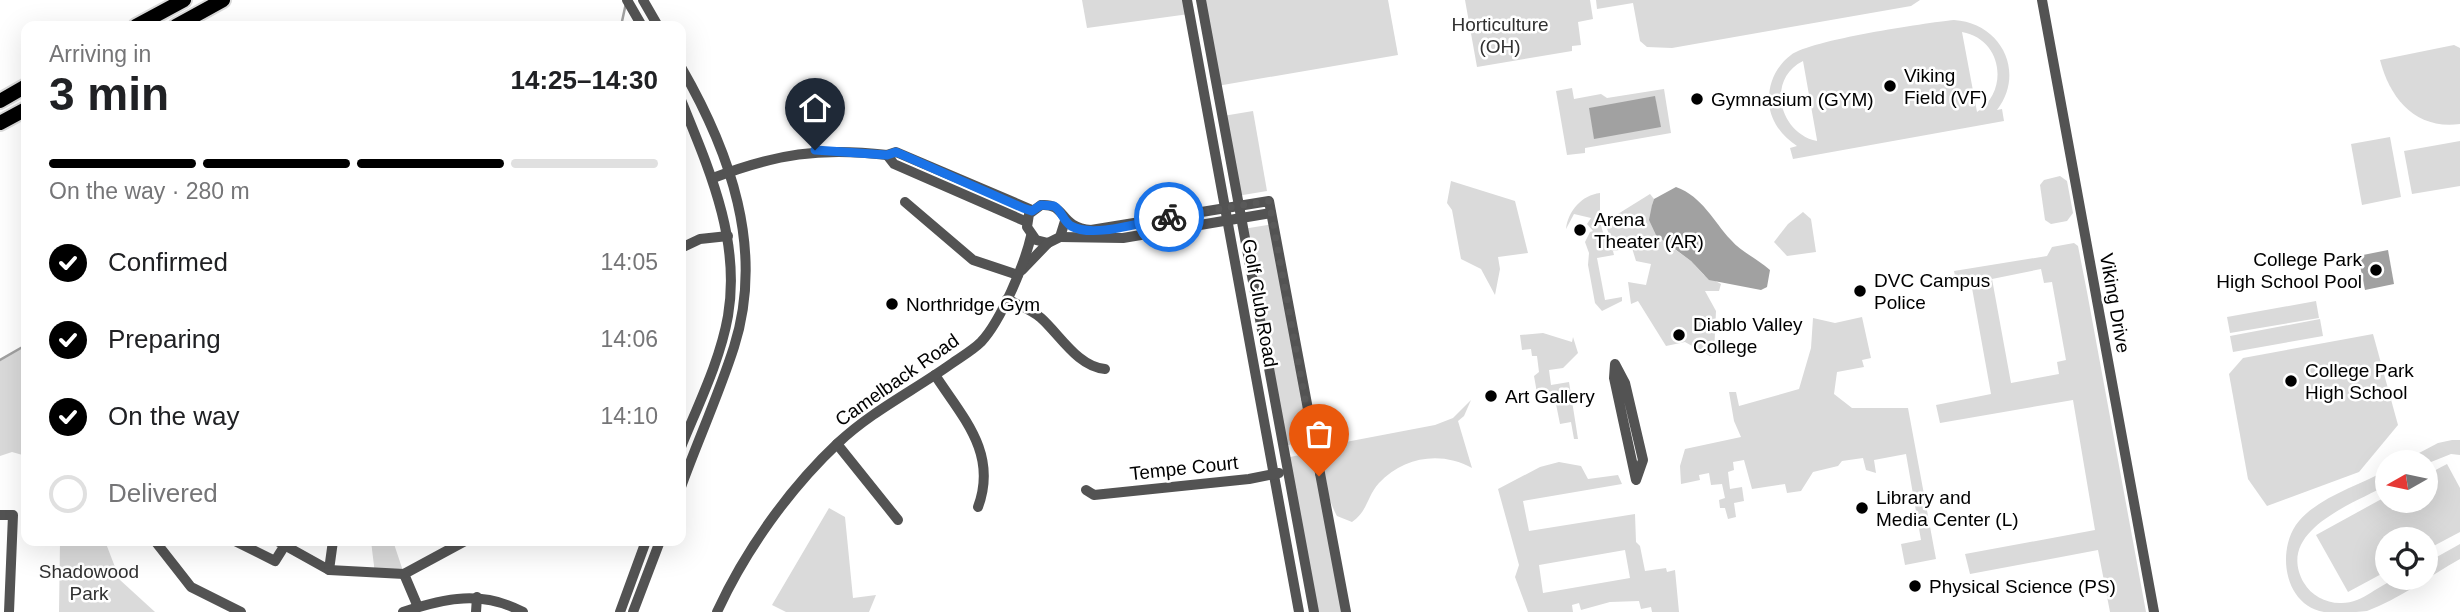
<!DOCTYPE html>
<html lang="en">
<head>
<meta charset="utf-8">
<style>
  body { margin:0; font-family:Arial,sans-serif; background:#f6f6f6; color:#202124; height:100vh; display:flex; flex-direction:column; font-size:26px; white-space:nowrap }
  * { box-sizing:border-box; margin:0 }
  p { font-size:23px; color:#757577 }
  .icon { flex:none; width:38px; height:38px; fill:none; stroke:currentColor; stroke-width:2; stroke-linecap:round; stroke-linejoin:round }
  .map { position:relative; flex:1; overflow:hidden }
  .details { position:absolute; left:21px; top:21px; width:665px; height:525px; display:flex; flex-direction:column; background:#fff; border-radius:14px; box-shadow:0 7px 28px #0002 }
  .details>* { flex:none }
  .needle { width:46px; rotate:261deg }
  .buttons { position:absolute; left:2375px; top:450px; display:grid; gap:14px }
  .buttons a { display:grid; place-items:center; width:63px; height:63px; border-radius:50%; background:#fff; box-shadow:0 7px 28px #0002; font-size:35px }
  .pin { position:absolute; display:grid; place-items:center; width:60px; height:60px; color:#fff; margin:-72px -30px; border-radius:50% 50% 50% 0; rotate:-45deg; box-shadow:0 0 7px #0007 }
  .pin .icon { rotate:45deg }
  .courier { position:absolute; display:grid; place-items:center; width:70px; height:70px; margin:-35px; border:5px solid #1a73e8; border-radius:50%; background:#fff; color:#222; box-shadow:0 2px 9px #0007 }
  .summary em { font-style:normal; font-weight:800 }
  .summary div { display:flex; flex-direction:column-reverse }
  .summary { display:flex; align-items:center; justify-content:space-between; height:119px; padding:0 28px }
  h1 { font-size:46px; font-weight:800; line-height:52px }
  .bar { display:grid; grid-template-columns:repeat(4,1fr); gap:10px 7px; align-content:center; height:84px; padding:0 28px }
  .bar i { height:9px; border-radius:5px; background:#e0e0e0 }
  .bar .on { background:#000 }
  .bar p { grid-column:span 4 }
  ol { padding:0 28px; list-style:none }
  li { display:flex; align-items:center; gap:21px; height:77px }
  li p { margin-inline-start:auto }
  li .icon { padding:7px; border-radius:50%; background:#000; color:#fff; stroke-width:4 }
  li:last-child { color:#757577 }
  li i { width:38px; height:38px; border:4px solid #e0e0e0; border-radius:50% }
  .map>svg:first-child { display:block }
  .green { fill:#dadada; fill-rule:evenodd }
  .water { fill:#a1a1a1 }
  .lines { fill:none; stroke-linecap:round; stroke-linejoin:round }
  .stream { stroke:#a1a1a1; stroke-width:2.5 }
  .major-casing { stroke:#dbdbdb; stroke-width:18 }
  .minor { stroke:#535353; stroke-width:10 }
  .major { stroke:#000; stroke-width:14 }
  .done { stroke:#595959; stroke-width:7; stroke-dasharray:0 12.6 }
  .route { stroke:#1a73e8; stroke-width:9 }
  .poi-dot { fill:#000; stroke:#fff; stroke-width:2.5 }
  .labels { text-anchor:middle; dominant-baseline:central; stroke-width:5; stroke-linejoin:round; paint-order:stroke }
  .park-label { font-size:19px; fill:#313131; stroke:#fff }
  .poi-label { font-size:19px; fill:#000; stroke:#fff; text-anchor:start }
  .street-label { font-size:19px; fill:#000; stroke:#fff }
</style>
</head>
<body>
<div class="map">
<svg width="2460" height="612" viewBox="0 0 2460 612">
  <rect width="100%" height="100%" fill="#fff"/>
  <!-- green -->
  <g class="green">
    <polygon points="1082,0 1187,0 1189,14 1087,28"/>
    <polygon points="1201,0 1388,0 1398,55 1217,86"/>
    <polygon points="1465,0 1590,0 1593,19 1578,22 1581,45 1572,46 1572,51 1477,67"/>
    <polygon points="1596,0 1920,0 1911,6 1672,48 1647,47 1640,41 1633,3 1597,9"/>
    <path d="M1954 20C2001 23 2026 72 1997 110L2002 109 2004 121 1793 159 1790 148 1797 146C1782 136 1770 121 1769 102 1768 84 1776 66 1791 55 1810 40 1925 23 1954 20ZM1962 32C2002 39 2010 90 1977 112ZM1803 61 1817 140V141C1779 133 1766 79 1803 61Z"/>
    <path d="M2454 45 2460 48V124C2416 130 2390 99 2380 60Z"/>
    <polygon points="1572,88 1574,99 1601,94 1607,98 1664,89 1671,133 1585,148 1585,153 1567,155 1556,91"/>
    <polygon points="1253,111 1267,191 1237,196 1223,116"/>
    <polygon points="2390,137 2401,197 2362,205 2351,144"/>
    <polygon points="2460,141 2460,186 2412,194 2404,151"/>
    <polygon points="2060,176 2067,181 2073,213 2067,221 2051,224 2045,220 2040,185 2044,180"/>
    <polygon points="1451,181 1515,201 1528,253 1498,257 1500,269 1495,295 1481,269 1461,259 1452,210 1447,203"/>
    <path d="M1600 193V222L1607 246 1608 249 1616 247 1619 250 1613 251 1614 255 1597 258 1605 300 1622 297V301L1602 311 1595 303 1588 265 1589 253 1585 242 1590 232 1593 231 1587 224 1591 218 1574 214 1566 229C1568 211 1582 195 1600 193Z"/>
    <polygon points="1650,194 1654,199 1652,205 1666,243 1691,261 1704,275 1721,284 1719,291 1705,291 1716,311 1714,354 1710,356 1685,342 1666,346 1638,301 1631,304 1628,282 1646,285 1651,264 1636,261 1632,248 1611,241 1605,222"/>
    <polygon points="1803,212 1811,219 1816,252 1787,256 1774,242 1788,224"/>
    <polygon points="1273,224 1309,417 1304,442 1283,446 1243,229"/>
    <path d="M2074 243 2078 246 2087 292 2146 612H2110L2098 550 1970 574 1965 554 2095 530 2073 400 1940 423 1936 405 1991 394 1972 288 1958 290 1954 271 2047 256 2052 247ZM2041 269 2044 283 2052 282 2066 360 2057 362 2059 374 2011 383 1992 279Z"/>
    <polygon points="2316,301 2319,318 2230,333 2227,317"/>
    <polygon points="1862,317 1871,358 1862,360 1864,367 1837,372 1834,394 1852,408 1908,408 1936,559 1905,565 1901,544 1921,540 1906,454 1874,460 1876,473 1866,470 1863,458 1842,461 1838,466 1813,472 1801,491 1787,493 1785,484 1752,489 1744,460 1733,462 1734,470 1728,472 1730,489 1742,487 1744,501 1734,503 1736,517 1728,519 1725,508 1720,508 1719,500 1725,498 1722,484 1711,485 1709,473 1699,475 1700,480 1681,484 1680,466 1685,449 1741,437 1734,421 1729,392 1736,392 1739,406 1799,389 1811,348 1813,318 1835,323"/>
    <polygon points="2320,319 2323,336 2233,352 2230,336"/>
    <polygon points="1543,333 1572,342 1573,337 1578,353 1563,368 1549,370 1551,385 1569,382 1578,439 1574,439 1571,422 1560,424 1555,399 1547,400 1545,392 1537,393 1534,376 1539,372 1537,356 1532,356 1531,349 1522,350 1520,335"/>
    <polygon points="2373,334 2398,425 2359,472 2267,506 2248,479 2229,374 2243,358"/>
    <polygon points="26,345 26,456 12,452 0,456 0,360"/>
    <path d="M1471 400 1464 416 1458 421 1472 468C1442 451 1404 456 1379 483 1367 496 1368 511 1352 522L1337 516C1327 498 1317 462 1330 445L1435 425 1453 418Z"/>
    <polygon points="2452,440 2460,440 2460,455 2451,454 2426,464 2402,462 2438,443"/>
    <polygon points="1305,454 1317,464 1346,612 1314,612 1285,458"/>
    <path d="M1559 462 1581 466 1588 479 1618 475 1622 484 1523 501 1529 531 1635 514 1636 542 1640 546 1645 571 1666 568 1667 572 1675 570 1679 612H1652L1651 607 1641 609 1639 601 1610 602 1581 610 1579 603 1572 605 1573 612H1528L1515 577 1519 565 1498 489 1540 467ZM1625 550 1630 578 1543 593 1539 565Z"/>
    <polygon points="2447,464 2460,488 2460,532 2426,550 2426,539 2387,539 2387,571 2348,592 2316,535 2387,496 2387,500 2426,500 2426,475"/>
    <path d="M2387 470V485C2353 504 2274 531 2304 583 2311 595 2325 603 2340 603 2363 604 2378 584 2399 578 2406 576 2417 578 2426 578V563L2460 544V559C2430 576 2399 599 2367 611 2360 612 2352 612 2345 612 2339 612 2331 612 2324 612 2283 605 2276 548 2299 521 2319 497 2360 485 2387 470Z"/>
    <polygon points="829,508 845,517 853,598 876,595 869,612 786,612 772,605"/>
    <polygon points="60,541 105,541 120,580 155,612 59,612"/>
    <polygon points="371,541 393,541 404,574 375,574"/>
  </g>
  <!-- water -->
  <g class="water">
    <polygon points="1655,96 1661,127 1594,139 1589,108"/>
    <path d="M1676 187C1703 197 1713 221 1731 240 1741 252 1758 259 1770 270L1767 287 1761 290 1709 280 1691 261 1656 235 1649 220 1652 205 1654 199Z"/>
    <polygon points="2388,250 2394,284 2365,290 2358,256"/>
  </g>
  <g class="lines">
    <!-- stream -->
    <g class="stream">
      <polyline points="621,26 626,3"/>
      <polyline points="0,360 26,345"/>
    </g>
    <defs>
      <g id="major">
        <polyline points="136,26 184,0"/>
        <polyline points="176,26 223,0"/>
        <polyline points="0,101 26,86"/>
        <polyline points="0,123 26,109"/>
      </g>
    </defs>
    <!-- major casing -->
    <use href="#major" class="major-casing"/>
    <!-- minor -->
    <g class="minor">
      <polyline points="627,0 642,26"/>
      <polyline points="643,0 658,26"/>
      <polyline points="1187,0 1299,612"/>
      <polyline points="1201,0 1314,612"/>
      <polyline points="2042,0 2154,612"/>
      <path d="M681 67C730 152 765 249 734 347 719 394 698 440 681 487"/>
      <path d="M681 100C709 169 741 240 728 316 720 361 698 405 681 447"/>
      <polyline points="887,155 894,164 1027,222"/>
      <path d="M713 178C776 154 820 147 887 155L896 152 1032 210"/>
      <polyline points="905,202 973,260 1018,275"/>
      <path d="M1065 221 1060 237 1048 243 1036 240 1027 227 1029 214 1041 205C1067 203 1058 227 1091 230L1269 201 1346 612"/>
      <polyline points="1060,237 1123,238 1271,213"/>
      <polyline points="681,248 700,239 728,236"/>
      <polyline points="1022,270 1048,243"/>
      <path d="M1007 299C1018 305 1032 310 1041 318 1060 335 1078 367 1105 369"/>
      <polygon points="1615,364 1625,383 1643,460 1636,480 1614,378"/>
      <path d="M935 375C963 418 998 453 978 507"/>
      <polyline points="837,444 898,520"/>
      <polyline points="1086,490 1094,495 1249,479 1279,473"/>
      <polyline points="0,515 13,515 9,612"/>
      <polyline points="155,541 191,587 241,612"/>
      <polyline points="235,541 275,561 285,545"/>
      <polyline points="277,541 329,570 404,574 465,541"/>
      <polyline points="329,570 333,541"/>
      <polyline points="404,574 418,607"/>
      <path d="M403 612C445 598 482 590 523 612"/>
      <polyline points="476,612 477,597"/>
      <polyline points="620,612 646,541"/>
      <polyline points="633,612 660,541"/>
      <path d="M717 612C745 551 789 489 838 443 872 411 913 391 951 364 961 357 973 350 981 342 1001 321 1025 263 1031 236"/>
    </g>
    <!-- major -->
    <use href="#major" class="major"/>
  </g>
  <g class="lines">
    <!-- done -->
    <polyline class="done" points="1169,217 1269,201 1319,476"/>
    <!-- route -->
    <path class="route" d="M815 150 887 155 896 152 1023 208 1032 211 1041 205 1054 206C1062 211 1063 221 1071 226 1094 239 1144 221 1169 217"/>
  </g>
  <!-- markers -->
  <g class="poi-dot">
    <circle cx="1890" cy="86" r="7"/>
    <circle cx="1697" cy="99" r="7"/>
    <circle cx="1580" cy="230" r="7"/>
    <circle cx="2376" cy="270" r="7"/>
    <circle cx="1860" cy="291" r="7"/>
    <circle cx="892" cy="304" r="7"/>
    <circle cx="1679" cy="335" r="7"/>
    <circle cx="2291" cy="381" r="7"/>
    <circle cx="1491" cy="396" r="7"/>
    <circle cx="1862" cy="508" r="7"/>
    <circle cx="1915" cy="586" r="7"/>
  </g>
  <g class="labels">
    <!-- park labels -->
    <g class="park-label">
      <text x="1500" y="24">Horticulture<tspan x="1500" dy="22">(OH)</tspan></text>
      <text x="89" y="571">Shadowood<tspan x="89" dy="22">Park</tspan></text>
    </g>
    <!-- poi labels -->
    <g class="poi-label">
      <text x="1904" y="75">Viking<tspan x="1904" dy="22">Field (VF)</tspan></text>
      <text x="1711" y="99">Gymnasium (GYM)</text>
      <text x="1594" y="219">Arena<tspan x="1594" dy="22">Theater (AR)</tspan></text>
      <text x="2362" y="259" text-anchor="end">College Park<tspan x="2362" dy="22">High School Pool</tspan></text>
      <text x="1874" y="280">DVC Campus<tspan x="1874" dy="22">Police</tspan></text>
      <text x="906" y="304">Northridge Gym</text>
      <text x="1693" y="324">Diablo Valley<tspan x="1693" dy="22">College</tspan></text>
      <text x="2305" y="370">College Park<tspan x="2305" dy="22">High School</tspan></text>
      <text x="1505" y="396">Art Gallery</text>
      <text x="1876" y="497">Library and<tspan x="1876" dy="22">Media Center (L)</tspan></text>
      <text x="1929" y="586">Physical Science (PS)</text>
    </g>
    <!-- street labels -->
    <g class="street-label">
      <text transform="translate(1260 303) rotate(80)">Golf Club Road</text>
      <text transform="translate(2115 303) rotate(80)">Viking Drive</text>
      <text transform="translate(897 380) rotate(-35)">Camelback Road</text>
      <text transform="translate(1184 468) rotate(-6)">Tempe Court</text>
    </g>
  </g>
</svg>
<div class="buttons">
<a><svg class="needle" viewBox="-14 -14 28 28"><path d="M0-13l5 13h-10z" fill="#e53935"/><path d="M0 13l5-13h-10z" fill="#757577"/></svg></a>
<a><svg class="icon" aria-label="locate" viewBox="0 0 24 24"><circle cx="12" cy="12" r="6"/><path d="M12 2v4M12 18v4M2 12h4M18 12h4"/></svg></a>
</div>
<div class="pin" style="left:1319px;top:476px;background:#ea580c"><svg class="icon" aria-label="bag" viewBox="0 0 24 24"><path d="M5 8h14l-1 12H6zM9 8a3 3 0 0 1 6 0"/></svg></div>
<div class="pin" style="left:815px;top:150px;background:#1f2937"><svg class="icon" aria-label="home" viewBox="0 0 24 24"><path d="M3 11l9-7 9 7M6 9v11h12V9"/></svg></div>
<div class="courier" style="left:1169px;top:217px"><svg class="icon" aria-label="bike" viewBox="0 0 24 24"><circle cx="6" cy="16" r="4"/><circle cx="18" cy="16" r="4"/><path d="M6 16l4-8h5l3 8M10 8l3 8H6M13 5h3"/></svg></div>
<section class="details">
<div class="summary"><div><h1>3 min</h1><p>Arriving in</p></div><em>14:25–14:30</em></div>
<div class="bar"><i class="on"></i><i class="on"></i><i class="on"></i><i></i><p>On the way · 280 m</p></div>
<ol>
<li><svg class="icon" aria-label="check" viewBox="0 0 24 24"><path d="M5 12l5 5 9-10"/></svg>Confirmed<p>14:05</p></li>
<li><svg class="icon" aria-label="check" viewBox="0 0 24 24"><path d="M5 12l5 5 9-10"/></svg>Preparing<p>14:06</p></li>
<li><svg class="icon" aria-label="check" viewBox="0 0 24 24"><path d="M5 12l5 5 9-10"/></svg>On the way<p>14:10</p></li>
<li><i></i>Delivered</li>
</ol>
</section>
</div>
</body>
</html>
